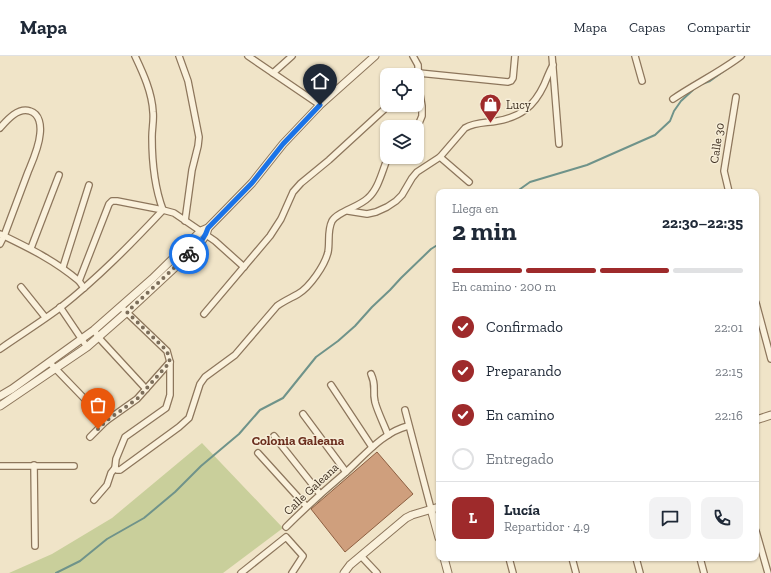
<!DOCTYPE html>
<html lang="es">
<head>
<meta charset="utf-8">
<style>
  body { margin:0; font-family:"Zilla Slab",serif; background:#f2f2f3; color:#1f2937; height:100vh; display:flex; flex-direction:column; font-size:15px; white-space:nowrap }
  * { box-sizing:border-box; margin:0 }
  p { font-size:13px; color:#747a83 }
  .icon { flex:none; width:22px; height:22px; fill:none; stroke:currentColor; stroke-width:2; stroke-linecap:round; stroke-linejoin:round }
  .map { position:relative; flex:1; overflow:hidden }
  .panel { position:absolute; left:436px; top:133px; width:323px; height:372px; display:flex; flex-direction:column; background:#fff; border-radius:8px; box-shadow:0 1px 3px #0004 }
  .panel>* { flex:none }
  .fabs { position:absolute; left:380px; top:12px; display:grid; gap:8px }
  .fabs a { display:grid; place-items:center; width:44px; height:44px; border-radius:8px; background:#fff; box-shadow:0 1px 3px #0004; font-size:20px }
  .pin { position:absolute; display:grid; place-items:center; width:34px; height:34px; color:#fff; margin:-41px -17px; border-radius:50% 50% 50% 0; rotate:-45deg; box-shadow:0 0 4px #0007 }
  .pin .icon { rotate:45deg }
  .courier { position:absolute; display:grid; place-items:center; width:40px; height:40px; margin:-20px; border:3px solid #1a73e8; border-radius:50%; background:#fff; color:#222; box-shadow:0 1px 5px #0007 }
  .summary em { font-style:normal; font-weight:700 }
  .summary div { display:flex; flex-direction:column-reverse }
  .summary { display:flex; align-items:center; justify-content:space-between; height:68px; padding:0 16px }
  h1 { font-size:26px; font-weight:700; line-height:30px }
  .bar { display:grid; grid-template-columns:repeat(4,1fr); gap:6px 4px; align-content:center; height:48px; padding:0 16px }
  .bar i { height:5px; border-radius:3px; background:#e0e1e3 }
  .bar .selected { background:#9e2a2b }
  .bar p { grid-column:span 4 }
  .line { display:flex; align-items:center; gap:10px; padding:0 16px; border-top:1px solid #e0e1e3 }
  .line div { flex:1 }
  .round { display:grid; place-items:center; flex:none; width:42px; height:42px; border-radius:8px; background:#f2f2f3 }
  ol { padding:0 16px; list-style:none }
  li { display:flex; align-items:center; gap:12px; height:44px }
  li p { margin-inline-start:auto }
  li .icon { padding:4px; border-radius:50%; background:#9e2a2b; color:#fff; stroke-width:4 }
  li:last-child { color:#747a83 }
  li i { width:22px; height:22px; border:2px solid #e0e1e3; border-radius:50% }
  header { display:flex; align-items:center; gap:24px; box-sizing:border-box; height:56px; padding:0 20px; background:#fff; border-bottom:1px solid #e0e1e3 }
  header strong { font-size:19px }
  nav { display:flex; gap:22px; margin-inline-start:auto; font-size:14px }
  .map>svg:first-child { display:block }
  .green { fill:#c9cf9b }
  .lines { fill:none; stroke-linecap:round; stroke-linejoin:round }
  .stream { stroke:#6f938a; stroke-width:2 }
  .building { fill:#cf9f7d; stroke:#8d5f41 }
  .minor-casing { stroke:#8d765c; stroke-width:8 }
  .tertiary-casing { stroke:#8d765c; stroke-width:9 }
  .minor { stroke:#faf1dc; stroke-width:5.5 }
  .tertiary { stroke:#faf1dc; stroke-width:7 }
  .done { stroke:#7c6e5b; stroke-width:4; stroke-dasharray:0 7.2 }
  .route { stroke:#1a73e8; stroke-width:5 }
  .labels { text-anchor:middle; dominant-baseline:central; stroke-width:3; stroke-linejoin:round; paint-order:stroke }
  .poi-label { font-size:12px; fill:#3d2e20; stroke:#f7eed8; text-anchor:start }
  .street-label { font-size:12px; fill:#3d2e20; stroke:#f7eed8 }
  .neighbourhood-label { font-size:13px; font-weight:bold; fill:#6b2e1e; stroke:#f7eed8 }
</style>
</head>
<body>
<header>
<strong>Mapa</strong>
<nav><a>Mapa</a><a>Capas</a><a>Compartir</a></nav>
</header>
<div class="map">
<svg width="771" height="517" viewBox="0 0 771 517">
  <rect width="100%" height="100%" fill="#f0e4c8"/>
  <!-- green -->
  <polygon class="green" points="202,387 283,472 223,517 9,517 52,498 112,462"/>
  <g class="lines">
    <!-- stream -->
    <g class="stream">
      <polyline points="702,28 710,25 728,12"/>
      <polyline points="516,136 530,126 587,109 655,79 670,65 674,55 681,45 693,34"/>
      <polyline points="56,517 80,505 107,483 144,462 175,436 201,410 239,378 260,354 283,342 316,301 338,285 355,270 372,251 390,234 401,222 431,193 439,188"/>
    </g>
  </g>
  <!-- building -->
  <polygon class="building" points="377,396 413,438 345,496 311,453"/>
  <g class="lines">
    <defs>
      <g id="minor">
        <path d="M135 0C143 17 152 36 153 56 154 64 152 72 152 81 152 106 154 130 163 154"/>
        <polyline points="179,0 188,25 199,81 198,90 192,114 185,165"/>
        <polyline points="248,0 320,49"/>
        <polyline points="413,0 418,9 419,33 422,50 422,60 417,72"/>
        <polyline points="552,0 559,88"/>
        <polyline points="635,0 642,25"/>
        <polyline points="273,17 292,0"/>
        <polyline points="419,17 508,26 511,25 513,22 515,0"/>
        <path d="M673 43C695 28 720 16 741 0"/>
        <path d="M0 72C7 64 18 51 30 55 40 58 41 70 40 78 39 91 33 104 28 116 20 137 12 159 4 180L0 188"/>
        <polyline points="440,101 469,126"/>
        <polyline points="729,136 724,115 736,41"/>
        <path d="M348 155 367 158 376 156 387 151 396 145 402 139 412 122 417 116 440 101 465 72C475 66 486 67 497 65 521 61 534 50 544 29 547 22 549 16 553 9"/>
        <path d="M0 178C29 192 54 204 79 225"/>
        <polyline points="31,192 59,119"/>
        <polyline points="63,211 89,129"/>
        <polyline points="21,231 45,261"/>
        <polyline points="84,232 79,225 109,148 112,145 117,145 163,154 174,157 215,185 244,211"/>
        <polyline points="756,247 771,303"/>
        <polyline points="60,251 87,291"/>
        <polyline points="204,258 270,180 281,163 293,136 301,127 329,104 389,49"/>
        <polyline points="94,274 99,282 146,333"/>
        <path d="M0 293C20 279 41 266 61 251 98 222 131 188 163 154"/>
        <polyline points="50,307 106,365"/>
        <path d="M371 318C377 331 372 333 375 346 378 357 384 368 388 379"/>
        <polyline points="331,329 372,391"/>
        <polyline points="405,354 431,453"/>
        <polyline points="303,358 346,416"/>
        <polyline points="274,380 320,438"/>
        <polyline points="90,381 106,365 137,343 170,306"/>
        <polyline points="258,397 306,450"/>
        <polyline points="34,409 35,490"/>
        <polyline points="0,410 74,410"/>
        <path d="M115 412 117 414H120L179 371 189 362 200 328 205 321 235 299 277 250C284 245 291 242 298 238 310 231 325 209 328 196 330 186 327 175 332 165 337 156 359 151 368 142 379 132 382 115 388 101"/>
        <polyline points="94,444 107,429 111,417 115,412 116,403 125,381 166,352 170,339 170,306 167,295 121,251"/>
        <path d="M286 471C305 452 325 434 345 417 364 400 383 376 408 370"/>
        <polyline points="756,475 768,517"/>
        <polyline points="361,500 377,517"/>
        <polyline points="509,502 513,517"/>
        <polyline points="572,502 576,517"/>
        <polyline points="636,502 640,517"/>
        <polyline points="700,502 704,517"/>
        <polyline points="241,517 286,481 303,500 292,517"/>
      </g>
      <g id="tertiary">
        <polyline points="0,340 12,333 94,274 152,223 201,175 208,172 252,127 283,88 320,49 375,0"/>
        <polyline points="0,350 87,291 127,256 198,190 206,179 208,172"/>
        <polyline points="756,364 771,359"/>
        <polyline points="431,453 439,482"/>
        <polyline points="444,502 448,517"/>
        <polyline points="344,517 350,509 406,462 412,459 439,451"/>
      </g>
    </defs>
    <!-- minor casing -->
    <use href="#minor" class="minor-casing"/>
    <!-- tertiary casing -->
    <use href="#tertiary" class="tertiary-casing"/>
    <!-- minor -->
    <use href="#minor" class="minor"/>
    <!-- tertiary -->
    <use href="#tertiary" class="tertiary"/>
  </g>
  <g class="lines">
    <!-- done -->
    <polyline class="done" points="98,373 106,365 137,343 170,306 167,295 127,256 189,198"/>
    <!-- route -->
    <path class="route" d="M189 198C197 191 205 183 208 172L252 127 283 88 320 49"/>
  </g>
  <!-- icons -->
  <defs>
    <symbol id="shop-pin" viewBox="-11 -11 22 30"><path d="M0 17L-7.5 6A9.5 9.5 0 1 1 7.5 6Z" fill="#9e2a2b" stroke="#f7eed8"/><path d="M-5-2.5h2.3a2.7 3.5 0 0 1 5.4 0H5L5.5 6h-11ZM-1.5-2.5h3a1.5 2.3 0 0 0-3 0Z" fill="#fff"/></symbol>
  </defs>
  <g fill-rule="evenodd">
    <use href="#shop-pin" x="478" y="36" width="25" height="34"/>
  </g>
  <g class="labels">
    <!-- poi labels -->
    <g class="poi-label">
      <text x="506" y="49">Lucy</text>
    </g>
    <!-- street labels -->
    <g class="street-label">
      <text transform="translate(717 87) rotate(-81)">Calle 30</text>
      <text transform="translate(311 433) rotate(-43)">Calle Galeana</text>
    </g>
    <!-- neighbourhood labels -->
    <g class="neighbourhood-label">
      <text x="298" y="384">Colonia Galeana</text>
    </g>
  </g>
</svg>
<div class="fabs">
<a><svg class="icon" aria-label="locate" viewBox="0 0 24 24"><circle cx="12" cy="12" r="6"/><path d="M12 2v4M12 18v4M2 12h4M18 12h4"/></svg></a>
<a><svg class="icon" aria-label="layers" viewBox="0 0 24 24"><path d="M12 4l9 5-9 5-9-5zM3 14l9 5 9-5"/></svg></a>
</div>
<div class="pin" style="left:98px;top:373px;background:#ea580c"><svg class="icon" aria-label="bag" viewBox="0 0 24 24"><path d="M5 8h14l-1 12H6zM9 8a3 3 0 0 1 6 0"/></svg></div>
<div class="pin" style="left:320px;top:49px;background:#1f2937"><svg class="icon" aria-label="home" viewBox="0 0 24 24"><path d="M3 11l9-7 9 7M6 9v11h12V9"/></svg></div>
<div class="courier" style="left:189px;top:198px"><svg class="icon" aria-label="bike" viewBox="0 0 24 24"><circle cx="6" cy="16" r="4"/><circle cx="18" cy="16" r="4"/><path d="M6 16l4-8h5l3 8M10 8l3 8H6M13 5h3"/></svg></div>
<section class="panel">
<div class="summary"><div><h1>2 min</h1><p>Llega en</p></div><em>22:30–22:35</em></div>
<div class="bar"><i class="selected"></i><i class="selected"></i><i class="selected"></i><i></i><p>En camino · 200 m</p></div>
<ol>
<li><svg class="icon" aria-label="check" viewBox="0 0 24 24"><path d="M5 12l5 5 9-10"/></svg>Confirmado<p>22:01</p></li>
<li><svg class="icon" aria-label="check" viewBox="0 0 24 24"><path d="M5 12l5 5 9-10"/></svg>Preparando<p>22:15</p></li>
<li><svg class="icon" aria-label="check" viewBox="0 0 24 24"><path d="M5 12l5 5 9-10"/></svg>En camino<p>22:16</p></li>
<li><i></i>Entregado</li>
</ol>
<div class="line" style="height:72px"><b class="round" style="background:#9e2a2b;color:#fff">L</b><div><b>Lucía</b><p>Repartidor · 4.9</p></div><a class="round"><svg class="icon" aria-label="chat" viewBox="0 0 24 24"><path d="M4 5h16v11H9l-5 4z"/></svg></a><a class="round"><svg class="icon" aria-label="phone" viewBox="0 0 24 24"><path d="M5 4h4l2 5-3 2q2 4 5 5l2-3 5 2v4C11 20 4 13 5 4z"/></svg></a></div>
</section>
</div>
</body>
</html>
